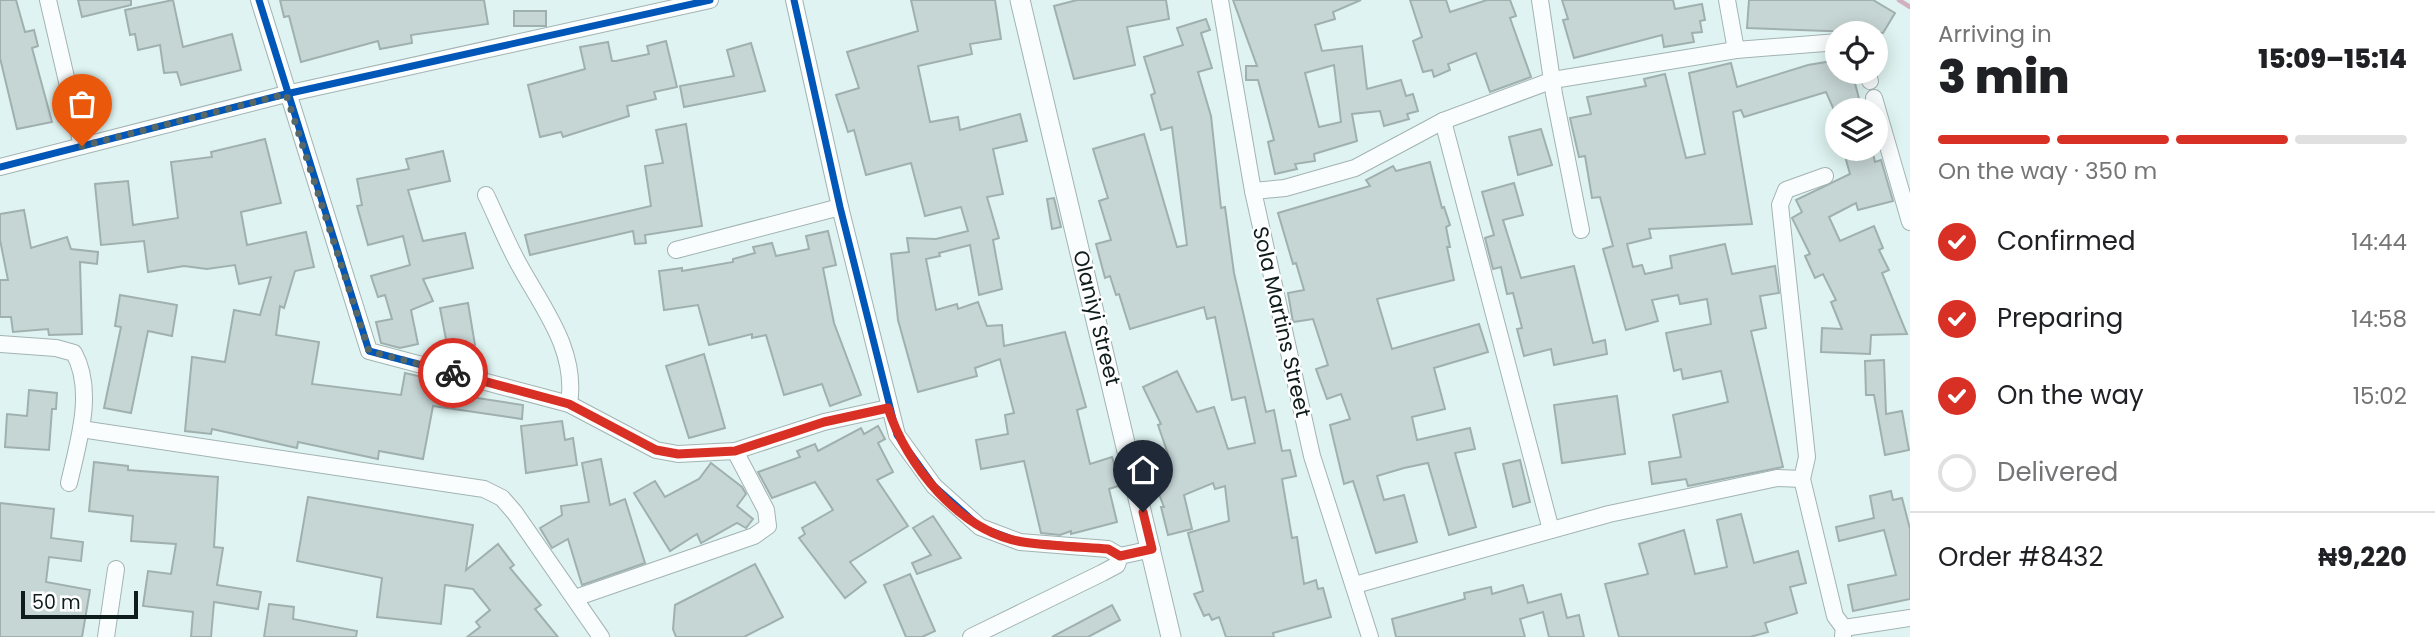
<!DOCTYPE html>
<html lang="en">
<head>
<meta charset="utf-8">
<style>
  body { margin:0; font-family:Poppins,sans-serif; background:#f6f6f6; color:#202124; height:100vh; display:flex; flex-direction:column; font-size:26px; white-space:nowrap }
  * { box-sizing:border-box; margin:0 }
  p { font-size:23px; color:#757577 }
  .icon { flex:none; width:38px; height:38px; fill:none; stroke:currentColor; stroke-width:2; stroke-linecap:round; stroke-linejoin:round }
  .map { position:relative; flex:1; overflow:hidden }
  .side { display:flex; flex-direction:column; background:#fff; width:525px }
  .side>* { flex:none }
  .controls { position:absolute; left:1825px; top:21px; display:grid; gap:14px }
  .controls a { display:grid; place-items:center; width:63px; height:63px; border-radius:50%; background:#fff; box-shadow:0 4px 18px #0003; font-size:35px }
  .scale { position:absolute; left:21px; bottom:18px; width:117px; box-sizing:border-box; padding-left:7px; border:4px solid #0e1c1b; border-top:0; font-size:19px; line-height:24px; white-space:nowrap; color:#0e1c1b; -webkit-text-stroke:5px #fff; paint-order:stroke }
  .pin { position:absolute; display:grid; place-items:center; width:60px; height:60px; color:#fff; margin:-72px -30px; border-radius:50% 50% 50% 0; rotate:-45deg; box-shadow:0 0 7px #0007 }
  .pin .icon { rotate:45deg }
  .courier { position:absolute; display:grid; place-items:center; width:70px; height:70px; margin:-35px; border:5px solid #d93025; border-radius:50%; background:#fff; color:#222; box-shadow:0 2px 9px #0007 }
  .summary em { font-style:normal; font-weight:800 }
  .summary div { display:flex; flex-direction:column-reverse }
  .summary { display:flex; align-items:center; justify-content:space-between; height:119px; padding:0 28px }
  h1 { font-size:46px; font-weight:800; line-height:52px }
  .bar { display:grid; grid-template-columns:repeat(4,1fr); gap:10px 7px; align-content:center; height:84px; padding:0 28px }
  .bar i { height:9px; border-radius:5px; background:#e0e0e0 }
  .bar .selected { background:#d93025 }
  .bar p { grid-column:span 4 }
  .line { display:flex; align-items:center; gap:18px; padding:0 28px; border-top:2px solid #e0e0e0 }
  .line div { flex:1 }
  ol { padding:0 28px; list-style:none }
  li { display:flex; align-items:center; gap:21px; height:77px }
  li p { margin-inline-start:auto }
  li .icon { padding:7px; border-radius:50%; background:#d93025; color:#fff; stroke-width:4 }
  li:last-child { color:#757577 }
  li i { width:38px; height:38px; border:4px solid #e0e0e0; border-radius:50% }
  main { display:flex; flex:1; min-height:0 }
  .map>svg:first-child { display:block }
  .lines { fill:none; stroke-linecap:round; stroke-linejoin:round }
  .stream { stroke:#d1b0c0; stroke-width:4.5 }
  .building { fill:#c6d6d5; stroke:#a0b0af; stroke-width:2; fill-rule:evenodd }
  .minor-casing { stroke:#a2b3b2; stroke-width:18 }
  .tertiary-casing { stroke:#a2b3b2; stroke-width:21 }
  .minor { stroke:#fafdfd; stroke-width:16 }
  .tertiary { stroke:#fafdfd; stroke-width:19 }
  .cycleway-casing { stroke:#fff; stroke-width:11 }
  .cycleway { stroke:#0057b8; stroke-width:7 }
  .done { stroke:#576866; stroke-width:7; stroke-dasharray:0 12.6 }
  .route { stroke:#d93025; stroke-width:9 }
  .labels { text-anchor:middle; dominant-baseline:central; stroke-width:5; stroke-linejoin:round; paint-order:stroke }
  .street-label { font-size:21px; fill:#0e1c1b; stroke:#fff }
</style>
</head>
<body>
<main>
<div class="map">
<svg width="1910" height="637" viewBox="0 0 1910 637">
  <rect width="100%" height="100%" fill="#dff4f2"/>
  <g class="lines">
    <!-- stream -->
    <polyline class="stream" points="1899,0 1910,7"/>
  </g>
  <!-- building -->
  <g class="building">
    <polygon points="0,0 16,0 25,32 34,30 38,46 32,48 52,122 17,129 0,58"/>
    <polygon points="78,0 131,0 131,5 82,17"/>
    <polygon points="173,0 183,47 232,34 241,70 181,85 177,72 164,73 160,45 138,50 135,34 130,35 125,10"/>
    <polygon points="280,0 484,0 488,24 411,35 412,43 380,49 378,41 301,62 289,16 284,17"/>
    <polygon points="911,0 995,0 1001,39 970,44 972,54 918,66 930,122 958,117 960,130 1020,114 1027,141 993,149 1003,194 987,197 999,238 993,240 1002,289 979,295 970,245 939,253 940,256 926,259 936,310 957,304 958,309 978,302 987,326 1002,325 1004,346 1065,332 1086,407 1077,410 1090,464 1112,457 1121,485 1109,489 1117,522 1071,534 1071,531 1060,535 1041,533 1024,461 981,469 976,440 1008,434 1005,415 1014,413 1000,359 975,368 977,376 918,392 898,320 891,254 909,252 907,238 936,239 968,231 961,207 925,216 911,163 866,175 854,130 848,132 836,95 859,88 847,52 918,31"/>
    <polygon points="1077,0 1166,0 1169,19 1127,27 1135,65 1074,79 1054,6"/>
    <path d="M1233 0H1361L1333 12 1335 19 1315 25 1322 51 1362 46 1367 89 1401 80 1406 96 1413 94 1418 111 1407 114 1409 119 1384 126 1380 111 1352 114 1357 141 1314 154 1315 161 1295 164 1297 169 1275 174 1268 142 1274 140 1258 80H1246V66H1257ZM1334 65 1341 122 1319 127 1305 73Z"/>
    <polygon points="1410,0 1446,0 1450,12 1487,0 1510,0 1516,16 1510,18 1531,77 1490,92 1476,53 1448,64 1450,70 1434,77 1432,70 1423,72 1413,41 1422,37"/>
    <polygon points="1562,0 1673,0 1675,9 1702,4 1705,20 1700,21 1702,32 1692,33 1694,42 1664,47 1662,35 1574,58 1563,20 1568,19"/>
    <polygon points="1749,0 1873,0 1895,13 1883,33 1747,28"/>
    <rect x="514" y="11" width="32" height="15"/>
    <polygon points="1206,19 1210,30 1201,33 1212,68 1198,72 1211,116 1221,208 1225,207 1234,273 1266,412 1274,410 1282,451 1290,450 1296,476 1282,479 1292,538 1297,537 1304,584 1316,580 1318,589 1323,588 1331,617 1273,633 1274,637 1226,637 1219,617 1212,620 1209,614 1204,616 1194,594 1203,591 1188,533 1229,521 1225,486 1215,489 1213,483 1184,495 1192,529 1168,535 1161,507 1164,507 1150,471 1171,463 1158,425 1161,424 1143,387 1177,371 1197,412 1214,407 1228,449 1255,443 1245,397 1232,400 1215,317 1207,319 1204,307 1130,329 1119,294 1116,295 1110,276 1105,278 1096,244 1111,240 1099,201 1108,198 1093,149 1144,134 1177,247 1187,245 1172,127 1161,130 1151,95 1155,93 1144,57 1183,45 1177,28"/>
    <polygon points="666,41 677,87 654,92 656,99 627,106 629,116 563,137 561,132 540,137 528,85 585,69 580,47 608,42 612,61 616,61 649,54 647,46"/>
    <polygon points="751,43 765,91 684,107 680,86 734,76 727,50"/>
    <polygon points="1838,60 1838,72 1852,72 1862,110 1834,110 1826,92 1744,117 1741,110 1733,112 1752,224 1649,229 1651,238 1627,244 1633,267 1642,265 1645,274 1672,268 1670,256 1725,244 1732,274 1775,266 1779,293 1760,296 1766,328 1751,331 1783,467 1688,486 1686,479 1652,484 1649,462 1681,457 1673,415 1728,402 1721,371 1683,379 1681,369 1674,371 1666,333 1711,324 1707,299 1680,304 1678,295 1652,300 1658,321 1626,330 1603,249 1613,246 1600,197 1592,198 1585,156 1579,157 1570,118 1591,114 1587,97 1646,86 1644,79 1665,74 1686,158 1705,154 1689,73 1731,63 1737,87 1808,65"/>
    <polygon points="686,124 702,226 645,235 646,243 635,244 633,231 530,255 525,235 651,206 645,166 663,163 656,130"/>
    <polygon points="1541,129 1552,165 1518,175 1509,137"/>
    <polygon points="265,139 281,203 241,212 247,245 306,232 314,267 295,271 284,308 280,306 276,335 319,342 312,384 401,395 405,373 440,381 438,392 523,405 522,419 433,406 423,459 379,451 378,459 298,442 297,448 212,429 211,434 185,431 192,357 225,362 234,310 260,315 271,277 239,284 235,265 207,269 184,266 148,272 144,241 101,245 95,184 128,181 133,225 178,218 171,162 212,157 211,152"/>
    <polygon points="1843,149 1872,149 1875,162 1881,160 1893,201 1858,210 1856,203 1829,217 1840,241 1874,226 1883,248 1879,250 1889,270 1882,273 1907,334 1871,335 1870,354 1821,352 1822,328 1842,329 1831,302 1836,300 1823,274 1815,278 1805,256 1810,254 1792,218 1802,212 1796,200 1850,174"/>
    <polygon points="443,151 450,181 408,190 423,241 465,233 473,268 423,279 433,301 411,310 418,344 400,348 381,343 376,322 392,319 385,295 378,297 371,276 410,265 403,236 368,245 357,206 362,205 357,179 409,169 406,159"/>
    <polygon points="1430,162 1442,208 1444,207 1450,225 1446,227 1450,247 1447,247 1454,280 1377,299 1392,349 1479,324 1488,352 1434,368 1445,409 1412,417 1417,440 1470,428 1475,449 1455,453 1476,527 1449,535 1428,463 1404,468 1377,476 1384,500 1404,495 1417,542 1376,553 1353,481 1344,484 1330,425 1350,419 1341,394 1327,399 1316,369 1328,365 1313,319 1293,322 1288,293 1304,290 1296,263 1293,264 1278,213 1370,186 1366,180 1393,166 1396,171"/>
    <polygon points="1514,183 1523,215 1503,220 1521,278 1574,266 1593,343 1605,340 1607,354 1554,365 1551,349 1524,356 1517,329 1522,328 1513,293 1507,294 1501,267 1493,269 1485,238 1494,235 1482,192"/>
    <polygon points="1054,198 1061,227 1052,229 1047,199"/>
    <polygon points="24,210 31,248 67,237 71,249 98,252 97,264 80,262 82,334 49,335 48,329 13,332 11,317 0,317 0,280 8,280 0,240 0,214"/>
    <polygon points="828,231 836,265 823,268 834,323 861,395 830,406 822,384 784,395 766,335 752,338 752,334 709,345 698,305 664,310 659,271 682,268 682,271 733,262 733,259 755,253 753,247 772,243 776,256 809,249 806,236"/>
    <polygon points="120,295 177,305 172,336 148,331 131,413 104,408 121,327 115,326"/>
    <polygon points="468,303 475,345 448,350 440,308"/>
    <polygon points="704,354 725,428 689,438 666,366"/>
    <polygon points="1884,360 1886,414 1902,411 1909,450 1885,455 1874,395 1866,395 1865,361"/>
    <polygon points="29,390 57,393 56,409 52,409 49,450 5,447 7,414 27,416"/>
    <polygon points="1617,396 1625,454 1562,463 1554,405"/>
    <polygon points="562,421 565,440 573,438 577,465 526,473 521,426"/>
    <polygon points="878,426 885,439 878,443 893,472 877,480 908,526 850,562 866,582 845,598 799,538 805,534 802,528 833,510 815,482 772,498 758,472 800,457 797,451 815,444 818,451 861,428 864,434"/>
    <polygon points="601,459 610,505 625,499 645,563 582,585 568,539 552,548 540,528 562,515 561,506 589,502 582,463"/>
    <polygon points="1520,460 1530,502 1513,507 1503,464"/>
    <polygon points="94,462 128,466 128,470 218,477 214,547 223,548 217,585 261,592 258,609 214,602 211,637 191,637 193,612 143,606 148,571 171,574 176,544 131,541 133,516 89,511"/>
    <polygon points="711,463 742,487 746,494 737,506 753,519 746,528 737,523 701,543 697,534 670,551 634,493 655,481 665,497 699,479"/>
    <polygon points="1891,491 1893,500 1902,498 1910,529 1910,599 1853,611 1848,585 1896,575 1884,530 1839,541 1836,527 1874,518 1870,496"/>
    <polygon points="308,497 473,525 466,570 498,544 514,565 510,568 541,605 535,609 558,637 467,637 480,627 476,622 490,610 473,589 445,585 441,624 377,617 382,578 297,561"/>
    <polygon points="0,503 54,509 51,538 83,542 81,561 49,557 46,582 90,590 82,637 0,637"/>
    <polygon points="1741,514 1754,563 1798,551 1806,583 1790,587 1797,613 1765,623 1768,632 1750,637 1619,637 1605,584 1648,574 1639,544 1684,530 1695,574 1727,567 1717,520"/>
    <polygon points="933,516 961,558 917,574 912,563 931,555 913,528"/>
    <polygon points="755,564 783,617 744,637 676,637 673,629 675,605"/>
    <polygon points="910,574 935,631 922,637 906,637 884,585"/>
    <polygon points="1523,585 1528,603 1561,594 1567,618 1579,615 1584,637 1549,637 1543,612 1520,619 1525,637 1396,637 1392,619 1465,599 1464,593 1491,587 1492,594"/>
    <polygon points="269,604 294,607 293,619 357,631 356,637 264,637"/>
    <polygon points="1112,605 1120,620 1088,637 1052,637"/>
  </g>
  <g class="lines">
    <defs>
      <g id="minor">
        <polyline points="48,0 82,146"/>
        <polyline points="259,0 369,351 569,404 656,450 678,454 735,451 824,422 888,408"/>
        <polyline points="794,0 840,207 897,435 934,486 980,527 1020,542 1108,549 1120,556"/>
        <polyline points="1220,0 1253,191 1312,456 1370,637"/>
        <polyline points="1540,0 1554,94 1581,230"/>
        <polyline points="1727,0 1736,50"/>
        <polyline points="1867,72 1870,81"/>
        <polyline points="1874,98 1910,222"/>
        <polyline points="1443,121 1551,530"/>
        <polyline points="0,167 286,94 710,0"/>
        <polyline points="1825,176 1786,190 1780,205 1807,457 1802,479 1835,616 1844,628"/>
        <polyline points="1253,191 1285,188 1355,168 1443,121 1553,80 1736,50 1838,42"/>
        <path d="M486 195C496 216 505 238 516 259 540 305 578 348 569 404"/>
        <polyline points="676,250 840,207"/>
        <path d="M0 344 56 348 74 353C95 391 78 443 69 483"/>
        <polyline points="81,429 484,489 502,498 515,513 601,637"/>
        <polyline points="1355,585 1609,514 1777,478 1802,479"/>
        <polyline points="575,598 754,536 768,526 766,510 735,451"/>
        <polyline points="1843,636 1844,628 1910,618"/>
        <polyline points="106,637 116,569"/>
        <polyline points="971,637 1102,573 1117,565 1120,556 1152,549"/>
      </g>
      <polyline id="tertiary" points="1020,0 1171,637"/>
    </defs>
    <!-- minor casing -->
    <use href="#minor" class="minor-casing"/>
    <!-- tertiary casing -->
    <use href="#tertiary" class="tertiary-casing"/>
    <!-- minor -->
    <use href="#minor" class="minor"/>
    <!-- tertiary -->
    <use href="#tertiary" class="tertiary"/>
    <defs>
      <g id="cycleway">
        <polyline points="259,0 369,351 569,404 656,450 678,454 735,451 824,422 888,408"/>
        <polyline points="794,0 840,207 897,435 934,486 980,527 1020,542 1108,549 1120,556"/>
        <polyline points="0,167 286,94 710,0"/>
      </g>
    </defs>
    <!-- cycleway casing -->
    <use href="#cycleway" class="cycleway-casing"/>
    <!-- cycleway -->
    <use href="#cycleway" class="cycleway"/>
  </g>
  <g class="lines">
    <!-- done -->
    <polyline class="done" points="82,146 286,94 369,351 453,373"/>
    <!-- route -->
    <path class="route" d="M453 373 569 404 656 450 678 454 735 451 824 422 888 408C906 465 960 532 1023 542 1050 546 1080 547 1108 549L1120 556 1152 549 1143 512"/>
  </g>
  <g class="labels">
    <!-- street labels -->
    <g class="street-label">
      <text transform="translate(1097 318) rotate(76)">Olaniyi Street</text>
      <text transform="translate(1282 322) rotate(77)">Sola Martins Street</text>
    </g>
  </g>
</svg>
<div class="controls">
<a><svg class="icon" aria-label="locate" viewBox="0 0 24 24"><circle cx="12" cy="12" r="6"/><path d="M12 2v4M12 18v4M2 12h4M18 12h4"/></svg></a>
<a><svg class="icon" aria-label="layers" viewBox="0 0 24 24"><path d="M12 4l9 5-9 5-9-5zM3 14l9 5 9-5"/></svg></a>
</div>
<div class="scale">50 m</div>
<div class="pin" style="left:82px;top:146px;background:#ea580c"><svg class="icon" aria-label="bag" viewBox="0 0 24 24"><path d="M5 8h14l-1 12H6zM9 8a3 3 0 0 1 6 0"/></svg></div>
<div class="pin" style="left:1143px;top:512px;background:#1f2937"><svg class="icon" aria-label="home" viewBox="0 0 24 24"><path d="M3 11l9-7 9 7M6 9v11h12V9"/></svg></div>
<div class="courier" style="left:453px;top:373px"><svg class="icon" aria-label="bike" viewBox="0 0 24 24"><circle cx="6" cy="16" r="4"/><circle cx="18" cy="16" r="4"/><path d="M6 16l4-8h5l3 8M10 8l3 8H6M13 5h3"/></svg></div>
</div>
<section class="side">
<div class="summary"><div><h1>3 min</h1><p>Arriving in</p></div><em>15:09–15:14</em></div>
<div class="bar"><i class="selected"></i><i class="selected"></i><i class="selected"></i><i></i><p>On the way · 350 m</p></div>
<ol>
<li><svg class="icon" aria-label="check" viewBox="0 0 24 24"><path d="M5 12l5 5 9-10"/></svg>Confirmed<p>14:44</p></li>
<li><svg class="icon" aria-label="check" viewBox="0 0 24 24"><path d="M5 12l5 5 9-10"/></svg>Preparing<p>14:58</p></li>
<li><svg class="icon" aria-label="check" viewBox="0 0 24 24"><path d="M5 12l5 5 9-10"/></svg>On the way<p>15:02</p></li>
<li><i></i>Delivered</li>
</ol>
<div class="line" style="height:91px"><div>Order #8432</div><b>₦9,220</b></div>
</section>
</main>
</body>
</html>
